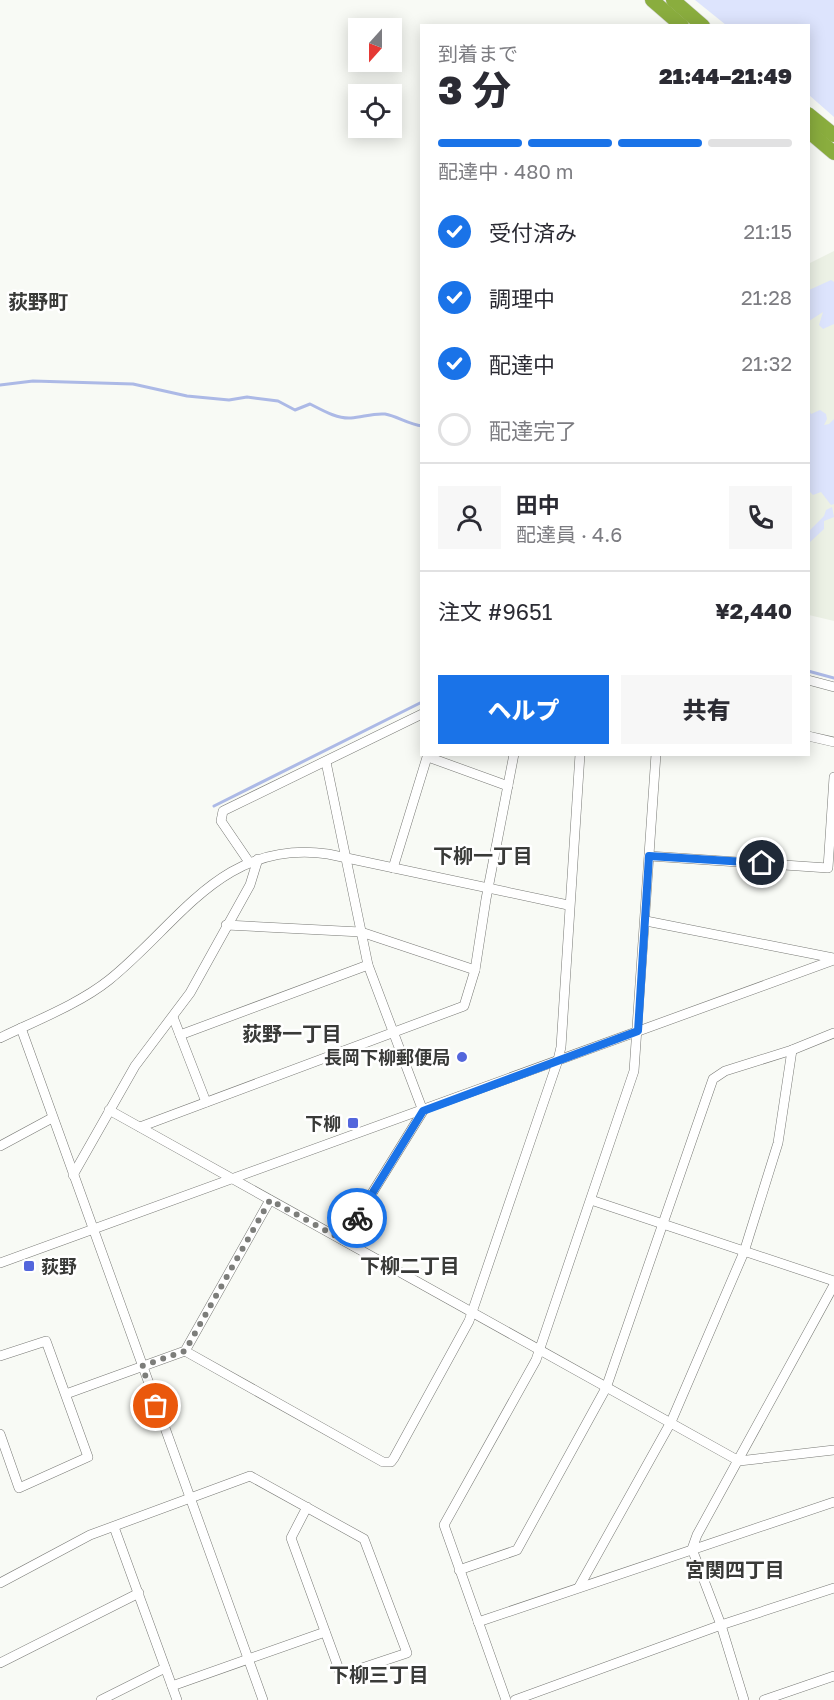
<!DOCTYPE html>
<html lang="ja">
<head>
<meta charset="utf-8">
<style>
  body { margin:0; font-family:"Golos Text","Noto Sans JP",sans-serif; background:#f7f7f7; color:#2b2b33; height:100vh; display:flex; flex-direction:column; font-size:22px; white-space:nowrap }
  * { box-sizing:border-box; margin:0 }
  p { font-size:20px; color:#7c7c81 }
  .icon { flex:none; width:33px; height:33px; fill:none; stroke:currentColor; stroke-width:2; stroke-linecap:round; stroke-linejoin:round }
  .map { position:relative; flex:1; overflow:hidden }
  .drawer { position:absolute; left:420px; top:24px; width:390px; height:732px; display:flex; flex-direction:column; background:#fff; border-radius:0px; box-shadow:0 3px 15px #0003 }
  .drawer>* { flex:none }
  .needle { width:39px; rotate:201deg }
  .fabs { position:absolute; left:348px; top:18px; display:grid; gap:12px }
  .fabs a { display:grid; place-items:center; width:54px; height:54px; border-radius:0px; background:#fff; box-shadow:0 3px 15px #0003; font-size:30px }
  .pin { position:absolute; display:grid; place-items:center; width:51px; height:51px; color:#fff; margin:-26px; border:3px solid #fff; border-radius:50%; box-shadow:0 2px 6px #0007 }
  .courier { position:absolute; display:grid; place-items:center; width:60px; height:60px; margin:-30px; border:4px solid #1a73e8; border-radius:50%; background:#fff; color:#222; box-shadow:0 2px 8px #0007 }
  .head em { font-style:normal; font-weight:800 }
  .head div { display:flex; flex-direction:column-reverse }
  .head { display:flex; align-items:center; justify-content:space-between; height:102px; padding:0 18px }
  h1 { font-size:39px; font-weight:800; line-height:45px }
  .bar { display:grid; grid-template-columns:repeat(4,1fr); gap:9px 6px; align-content:center; height:72px; padding:0 18px }
  .bar i { height:8px; border-radius:4px; background:#e1e1e2 }
  .bar .selected { background:#1a73e8 }
  .bar p { grid-column:span 4 }
  .line { display:flex; align-items:center; gap:15px; padding:0 18px; border-top:2px solid #e1e1e2 }
  .line div { flex:1 }
  .round { display:grid; place-items:center; flex:none; width:63px; height:63px; border-radius:0px; background:#f7f7f7 }
  ol { padding:0 18px; list-style:none }
  li { display:flex; align-items:center; gap:18px; height:66px }
  li p { margin-inline-start:auto }
  li .icon { padding:6px; border-radius:50%; background:#1a73e8; color:#fff; stroke-width:4 }
  li:last-child { color:#7c7c81 }
  li i { width:33px; height:33px; border:3px solid #e1e1e2; border-radius:50% }
  .cta { display:flex; gap:12px; margin-top:auto; padding:12px 18px }
  .cta a { flex:1; height:69px; border-radius:0px; background:#1a73e8; color:#fff; font-size:24px; font-weight:800; line-height:69px; text-align:center }
  .cta a+a { background:#f7f7f7; color:#2b2b33 }
  .map>svg:first-child { display:block }
  .built { fill:#ecf1e5 }
  .green { fill:#dde4fd }
  .lines { fill:none; stroke-linecap:round; stroke-linejoin:round }
  .stream { stroke:#acb9e6; stroke-width:3 }
  .minor-casing { stroke:#787975; stroke-width:10 }
  .highway-casing { stroke:#d3d4d3; stroke-width:15 }
  .minor { stroke:#fff; stroke-width:9 }
  .highway { stroke:#8aad3e; stroke-width:14 }
  .done { stroke:#7c7d7a; stroke-width:6; stroke-dasharray:0 10.8 }
  .route { stroke:#1a73e8; stroke-width:8 }
  .poi-dot { fill:#5366dc; stroke:#fff; stroke-width:2 }
  .labels { text-anchor:middle; dominant-baseline:central; stroke-width:5; stroke-linejoin:round; paint-order:stroke }
  .poi-label { font-size:18px; font-weight:bold; fill:#393a38; stroke:#fff; text-anchor:end }
  .neighbourhood-label { font-size:20px; font-weight:bold; fill:#393a38; stroke:#fff }
</style>
</head>
<body>
<div class="map">
<svg width="834" height="1700" viewBox="0 0 834 1700">
  <rect width="100%" height="100%" fill="#f8faf5"/>
  <!-- built -->
  <polygon class="built" points="834,251 834,621 809,615 808,264"/>
  <!-- green -->
  <g class="green">
    <polygon points="695,0 834,0 834,117 809,95 808,26 726,25"/>
    <polygon points="831,280 834,282 834,324 823,329 819,325 823,312 809,321 809,290"/>
    <polygon points="809,410 811,414 820,410 826,414 827,419 824,425 829,424 834,419 834,504 831,505 821,492 813,495 809,491"/>
    <polygon points="832,507 834,517 824,521 824,529 809,543 809,531 824,516 826,510"/>
  </g>
  <g class="lines">
    <!-- stream -->
    <g class="stream">
      <path d="M0 385 33 381 133 384 187 396 229 400 247 397 278 401 295 410 310 404C322 410 337 419 351 418 363 417 373 413 385 414 397 416 408 424 422 426"/>
      <polyline points="808,671 834,678"/>
      <polyline points="214,806 422,702"/>
    </g>
    <defs>
      <g id="minor">
        <polyline points="808,680 834,687"/>
        <polyline points="808,736 834,742"/>
        <polyline points="428,757 508,786"/>
        <polyline points="326,762 368,965 423,1111 343,1240"/>
        <polyline points="649,856 828,868 834,777"/>
        <polyline points="249,862 221,821 223,811 422,714"/>
        <polyline points="393,868 428,754"/>
        <polyline points="646,921 834,958"/>
        <polyline points="226,925 361,932 475,970"/>
        <polyline points="173,1017 206,1102"/>
        <polyline points="21,1028 263,1700"/>
        <polyline points="180,1035 368,965"/>
        <path d="M0 1038C35 1021 79 1004 109 980 180 923 222 839 328 854L568 905"/>
        <polyline points="109,1110 739,1461 834,1450"/>
        <polyline points="140,1127 464,1006 475,970 486,899 514,754"/>
        <polyline points="0,1146 52,1118"/>
        <polyline points="73,1175 135,1066 190,993 250,885 258,859"/>
        <polyline points="591,1200 834,1281"/>
        <polyline points="0,1263 834,960"/>
        <polyline points="185,1351 383,1462 391,1462 394,1458 469,1321 558,1060 561,1047 580,754"/>
        <polyline points="0,1356 46,1341 88,1457 19,1488 0,1434"/>
        <polyline points="66,1394 185,1351 270,1200"/>
        <polyline points="114,1527 177,1700"/>
        <polyline points="459,1570 517,1550 606,1388 713,1079 725,1071 792,1050 834,1033"/>
        <polyline points="0,1583 90,1535 250,1476 364,1539 407,1653 341,1675 291,1538 307,1507"/>
        <polyline points="579,1587 671,1422 744,1252 778,1143 792,1050"/>
        <polyline points="478,1622 834,1502"/>
        <polyline points="0,1663 139,1593"/>
        <polyline points="172,1686 325,1632"/>
        <polyline points="101,1700 165,1668"/>
        <polyline points="506,1700 444,1525 536,1360 634,1071 656,754"/>
        <polyline points="515,1700 721,1625 834,1588"/>
        <polyline points="744,1700 721,1625 692,1549 697,1535 834,1285"/>
        <polyline points="764,1700 834,1676"/>
      </g>
      <g id="highway">
        <polyline points="652,0 682,26"/>
        <polyline points="673,0 703,26"/>
        <polyline points="808,114 834,135"/>
        <polyline points="808,131 834,153"/>
      </g>
    </defs>
    <!-- minor casing -->
    <use href="#minor" class="minor-casing"/>
    <!-- highway casing -->
    <use href="#highway" class="highway-casing"/>
    <!-- minor -->
    <use href="#minor" class="minor"/>
    <!-- highway -->
    <use href="#highway" class="highway"/>
  </g>
  <g class="lines">
    <!-- done -->
    <polyline class="done" points="156,1406 142,1366 185,1351 270,1200 343,1240 357,1218"/>
    <!-- route -->
    <polyline class="route" points="357,1218 423,1111 638,1031 649,856 762,863"/>
  </g>
  <!-- markers -->
  <g class="poi-dot">
    <circle cx="462" cy="1057" r="6"/>
    <rect x="347" y="1117" width="12" height="12" rx="3"/>
    <rect x="23" y="1260" width="12" height="12" rx="3"/>
  </g>
  <g class="labels">
    <!-- poi labels -->
    <g class="poi-label">
      <text x="450" y="1057">長岡下柳郵便局</text>
      <text x="341" y="1123">下柳</text>
      <text x="41" y="1266" text-anchor="start">荻野</text>
    </g>
    <!-- neighbourhood labels -->
    <g class="neighbourhood-label">
      <text x="38" y="301">荻野町</text>
      <text x="483" y="855">下柳一丁目</text>
      <text x="292" y="1033">荻野一丁目</text>
      <text x="410" y="1265">下柳二丁目</text>
      <text x="735" y="1569">宮関四丁目</text>
      <text x="379" y="1674">下柳三丁目</text>
    </g>
  </g>
</svg>
<div class="fabs">
<a><svg class="needle" viewBox="-14 -14 28 28"><path d="M0-13l5 13h-10z" fill="#e53935"/><path d="M0 13l5-13h-10z" fill="#7c7c81"/></svg></a>
<a><svg class="icon" aria-label="locate" viewBox="0 0 24 24"><circle cx="12" cy="12" r="6"/><path d="M12 2v4M12 18v4M2 12h4M18 12h4"/></svg></a>
</div>
<div class="pin" style="left:156px;top:1406px;background:#ea580c"><svg class="icon" aria-label="bag" viewBox="0 0 24 24"><path d="M5 8h14l-1 12H6zM9 8a3 3 0 0 1 6 0"/></svg></div>
<div class="pin" style="left:762px;top:863px;background:#1f2937"><svg class="icon" aria-label="home" viewBox="0 0 24 24"><path d="M3 11l9-7 9 7M6 9v11h12V9"/></svg></div>
<div class="courier" style="left:357px;top:1218px"><svg class="icon" aria-label="bike" viewBox="0 0 24 24"><circle cx="6" cy="16" r="4"/><circle cx="18" cy="16" r="4"/><path d="M6 16l4-8h5l3 8M10 8l3 8H6M13 5h3"/></svg></div>
<section class="drawer">
<div class="head"><div><h1>3 分</h1><p>到着まで</p></div><em>21:44–21:49</em></div>
<div class="bar"><i class="selected"></i><i class="selected"></i><i class="selected"></i><i></i><p>配達中 · 480 m</p></div>
<ol>
<li><svg class="icon" aria-label="check" viewBox="0 0 24 24"><path d="M5 12l5 5 9-10"/></svg>受付済み<p>21:15</p></li>
<li><svg class="icon" aria-label="check" viewBox="0 0 24 24"><path d="M5 12l5 5 9-10"/></svg>調理中<p>21:28</p></li>
<li><svg class="icon" aria-label="check" viewBox="0 0 24 24"><path d="M5 12l5 5 9-10"/></svg>配達中<p>21:32</p></li>
<li><i></i>配達完了</li>
</ol>
<div class="line" style="height:108px"><a class="round"><svg class="icon" aria-label="person" viewBox="0 0 24 24"><circle cx="12" cy="8" r="4"/><path d="M4 21q1-7 8-7t8 7"/></svg></a><div><b>田中</b><p>配達員 · 4.6</p></div><a class="round"><svg class="icon" aria-label="phone" viewBox="0 0 24 24"><path d="M5 4h4l2 5-3 2q2 4 5 5l2-3 5 2v4C11 20 4 13 5 4z"/></svg></a></div>
<div class="line" style="height:78px"><div>注文 #9651</div><b>¥2,440</b></div>
<div class="cta"><a>ヘルプ</a><a>共有</a></div>
</section>
</div>
</body>
</html>
